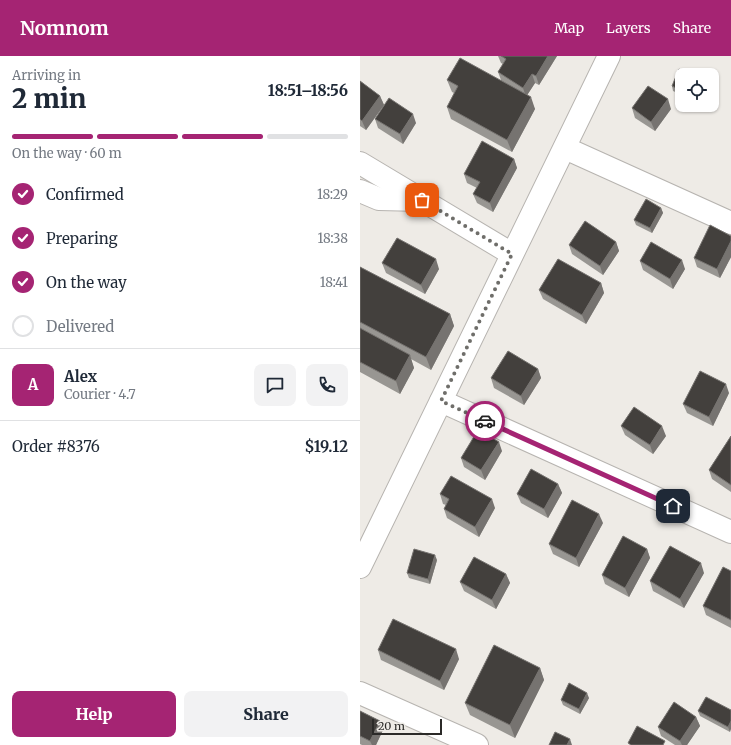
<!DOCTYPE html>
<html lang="en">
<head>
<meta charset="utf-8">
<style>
  body { margin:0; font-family:Merriweather,serif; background:#f2f2f3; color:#1f2937; height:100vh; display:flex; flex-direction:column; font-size:15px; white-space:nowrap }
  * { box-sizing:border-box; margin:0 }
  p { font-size:13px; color:#747a83 }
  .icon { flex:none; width:22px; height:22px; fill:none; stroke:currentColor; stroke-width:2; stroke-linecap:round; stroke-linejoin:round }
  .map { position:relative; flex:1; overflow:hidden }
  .side { display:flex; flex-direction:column; background:#fff; width:360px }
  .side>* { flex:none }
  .fabs { position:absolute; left:315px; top:12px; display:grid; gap:8px }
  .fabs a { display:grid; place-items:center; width:44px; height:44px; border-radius:8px; background:#fff; box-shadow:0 1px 3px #0004; font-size:20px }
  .scale { position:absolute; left:12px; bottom:10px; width:70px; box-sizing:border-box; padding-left:4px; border:2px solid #2b2a28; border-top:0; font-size:11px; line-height:14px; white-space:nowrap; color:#2b2a28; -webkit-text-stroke:3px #eeebe6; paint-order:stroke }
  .pin { position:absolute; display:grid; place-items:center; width:34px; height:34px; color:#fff; margin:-17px; border-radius:8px; box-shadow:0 2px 6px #0006 }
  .courier { position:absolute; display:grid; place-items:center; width:40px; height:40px; margin:-20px; border:3px solid #a52473; border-radius:50%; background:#fff; color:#222; box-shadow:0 1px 5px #0007 }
  .overview em { font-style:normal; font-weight:800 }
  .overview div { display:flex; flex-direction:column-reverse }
  .overview { display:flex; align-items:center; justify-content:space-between; height:68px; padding:0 12px }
  h1 { font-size:26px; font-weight:800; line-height:30px }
  .bar { display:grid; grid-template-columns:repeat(4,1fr); gap:6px 4px; align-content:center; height:48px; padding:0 12px }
  .bar i { height:5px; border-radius:3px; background:#e0e1e3 }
  .bar .active { background:#a52473 }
  .bar p { grid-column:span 4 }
  .line { display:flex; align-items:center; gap:10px; padding:0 12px; border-top:1px solid #e0e1e3 }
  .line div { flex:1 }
  .round { display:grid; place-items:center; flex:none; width:42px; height:42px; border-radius:8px; background:#f2f2f3 }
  ol { padding:0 12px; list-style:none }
  li { display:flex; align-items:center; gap:12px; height:44px }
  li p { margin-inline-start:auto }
  li .icon { padding:4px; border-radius:50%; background:#a52473; color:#fff; stroke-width:4 }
  li:last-child { color:#747a83 }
  li i { width:22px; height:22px; border:2px solid #e0e1e3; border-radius:50% }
  .button { display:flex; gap:8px; margin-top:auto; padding:8px 12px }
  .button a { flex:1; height:46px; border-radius:8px; background:#a52473; color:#fff; font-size:16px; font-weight:800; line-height:46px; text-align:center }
  .button a+a { background:#f2f2f3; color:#1f2937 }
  header { display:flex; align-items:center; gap:24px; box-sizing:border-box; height:56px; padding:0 20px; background:#a52473; color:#fff }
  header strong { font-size:19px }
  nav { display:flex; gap:22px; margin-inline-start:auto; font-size:14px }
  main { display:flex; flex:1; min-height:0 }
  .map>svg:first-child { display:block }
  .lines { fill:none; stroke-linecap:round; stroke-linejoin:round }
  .minor-casing { stroke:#b7b4b0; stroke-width:24 }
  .minor { stroke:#fff; stroke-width:22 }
  .wall { fill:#989692 }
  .shaded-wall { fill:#767370 }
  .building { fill:#43403d; stroke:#767370 }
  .done { stroke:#6f6e6a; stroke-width:4; stroke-dasharray:0 7.2 }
  .route { stroke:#a52473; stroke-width:5 }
</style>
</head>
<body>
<header>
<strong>Nomnom</strong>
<nav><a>Map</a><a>Layers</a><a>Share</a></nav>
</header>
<main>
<section class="side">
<div class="overview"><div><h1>2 min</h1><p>Arriving in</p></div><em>18:51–18:56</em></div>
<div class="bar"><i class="active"></i><i class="active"></i><i class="active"></i><i></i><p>On the way · 60 m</p></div>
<ol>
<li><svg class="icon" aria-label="check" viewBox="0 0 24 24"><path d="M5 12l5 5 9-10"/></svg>Confirmed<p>18:29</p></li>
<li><svg class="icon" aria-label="check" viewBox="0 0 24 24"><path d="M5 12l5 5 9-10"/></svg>Preparing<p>18:38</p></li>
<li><svg class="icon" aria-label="check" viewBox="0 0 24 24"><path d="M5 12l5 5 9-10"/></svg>On the way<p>18:41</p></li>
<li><i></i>Delivered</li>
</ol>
<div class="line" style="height:72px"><b class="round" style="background:#a52473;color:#fff">A</b><div><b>Alex</b><p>Courier · 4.7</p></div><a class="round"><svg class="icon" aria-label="chat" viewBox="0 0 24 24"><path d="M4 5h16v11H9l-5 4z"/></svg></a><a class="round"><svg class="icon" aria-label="phone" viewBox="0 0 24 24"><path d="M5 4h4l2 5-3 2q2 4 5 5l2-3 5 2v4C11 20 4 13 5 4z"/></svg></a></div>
<div class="line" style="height:52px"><div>Order #8376</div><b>$19.12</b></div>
<div class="button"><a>Help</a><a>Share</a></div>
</section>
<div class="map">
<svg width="371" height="689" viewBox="0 0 371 689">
  <rect width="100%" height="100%" fill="#eeebe6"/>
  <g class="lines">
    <defs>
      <g id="minor">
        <polyline points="205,92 371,167"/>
        <polyline points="0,107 152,198"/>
        <polyline points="0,135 19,143 61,144"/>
        <polyline points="81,345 371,476"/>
        <polyline points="0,511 249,0"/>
        <polyline points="0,637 117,689"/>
      </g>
    </defs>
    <!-- minor casing -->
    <use href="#minor" class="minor-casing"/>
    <!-- minor -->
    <use href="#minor" class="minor"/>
  </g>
  <!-- wall -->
  <g class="wall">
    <polygon points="138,0 197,0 179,29 175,27 167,39 175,53 152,96 91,63 87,51 94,37 92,36 87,24 141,24 138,16 143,8 141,7"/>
    <polygon points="322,19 322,39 313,35 312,30"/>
    <polygon points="0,25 20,40 24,49 6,74 0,70"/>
    <polygon points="272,52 311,53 295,75 275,62"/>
    <polygon points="15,63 56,67 43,88 18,72"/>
    <polygon points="154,103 157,112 133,156 117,147 113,138 117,132 107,127 104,118"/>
    <polygon points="301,152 303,157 292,177 276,169 274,164"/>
    <polygon points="371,180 371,201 360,222 337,211 334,202"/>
    <polygon points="256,186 259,195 243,219 212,198 209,189"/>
    <polygon points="280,205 325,213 313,233 283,214"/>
    <polygon points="22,207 79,213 65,238 26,217"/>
    <polygon points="0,211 90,258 94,270 71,314 51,303 54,312 40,338 0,316"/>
    <polygon points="241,227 244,237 226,268 183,243 179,234"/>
    <polygon points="178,313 181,322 164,349 134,332 131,322"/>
    <polygon points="369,337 353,370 327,357 323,348"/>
    <polygon points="261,370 306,380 293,398 265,379"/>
    <polygon points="371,380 371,436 352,423 349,414"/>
    <polygon points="142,395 125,424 104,411 101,402"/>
    <polygon points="198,428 202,437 188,462 161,447 157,438"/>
    <polygon points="80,438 135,452 119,481 87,462 84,453 86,449 83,448"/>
    <polygon points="243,467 219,511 193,498 189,488"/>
    <polygon points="287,493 290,502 269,541 245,528 242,519"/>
    <polygon points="77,504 70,528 49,522 47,517"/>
    <polygon points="371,515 371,572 346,559 343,550"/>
    <polygon points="344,517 324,552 293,535 290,525"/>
    <polygon points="146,518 150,527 136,553 104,535 100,526"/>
    <polygon points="18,594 99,603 84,634 21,604"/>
    <polygon points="180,612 184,624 155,682 110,659 105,647"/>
    <polygon points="229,642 220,658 203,649 201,644"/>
    <polygon points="371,654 370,676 340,660 338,655"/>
    <polygon points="0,655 20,665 23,674 16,689 2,689 0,688"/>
    <polygon points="336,661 340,670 327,689 315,689 301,680 298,671"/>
  </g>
  <!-- shaded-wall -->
  <g class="shaded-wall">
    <polygon points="188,0 197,0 179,29 176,20"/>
    <polygon points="172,18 175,27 166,41 163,32"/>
    <polygon points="20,40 24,49 6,74 2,65"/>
    <polygon points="171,41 175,53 152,96 147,84"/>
    <polygon points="308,43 311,53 295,75 291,66"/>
    <polygon points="53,58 56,67 43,88 40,78"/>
    <polygon points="154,103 157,112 133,156 130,147"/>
    <polygon points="301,152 303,157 292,177 290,172"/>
    <polygon points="371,185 371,201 360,222 357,213"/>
    <polygon points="256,186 259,195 243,219 240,210"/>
    <polygon points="76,203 79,213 65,238 61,229"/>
    <polygon points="322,204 325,213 313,233 310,223"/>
    <polygon points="241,227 244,237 226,268 222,259"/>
    <polygon points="90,258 94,270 71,314 66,301"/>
    <polygon points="50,299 54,312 40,338 36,325"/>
    <polygon points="178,313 181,322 164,349 161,340"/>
    <polygon points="366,328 369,337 353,370 349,361"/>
    <polygon points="302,370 306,380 293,398 290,389"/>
    <polygon points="139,386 142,395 125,424 121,414"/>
    <polygon points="198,428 202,437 188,462 184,453"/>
    <polygon points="132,443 135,452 119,481 115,471"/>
    <polygon points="239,458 243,467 219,511 216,502"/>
    <polygon points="287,493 290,502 269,541 265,532"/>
    <polygon points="75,499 77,504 70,528 68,523"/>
    <polygon points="341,507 344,517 324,552 320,543"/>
    <polygon points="146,518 150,527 136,553 132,544"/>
    <polygon points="96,593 99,603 84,634 80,625"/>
    <polygon points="180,612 184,624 155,682 150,669"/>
    <polygon points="227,637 229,642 220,658 219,653"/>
    <polygon points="336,661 340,670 327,689 322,689 320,685"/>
    <polygon points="20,665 23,674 16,689 12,689 10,685"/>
    <polygon points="371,665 371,673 370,676 368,671"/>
    <polygon points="210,683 212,689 207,689"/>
  </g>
  <!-- building -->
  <g class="building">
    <polygon points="141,0 188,0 176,20 172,18 163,32 138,16 146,3"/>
    <polygon points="100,2 171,41 147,84 87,51 98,30 87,24"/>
    <polygon points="319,13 332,19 322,19 322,35 312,30"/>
    <polygon points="0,25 20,40 2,65 0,63"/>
    <polygon points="288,30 308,43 291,66 272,52"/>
    <polygon points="29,42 53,58 40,78 15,63"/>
    <polygon points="122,85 154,103 130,147 113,138 120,126 104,118"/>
    <polygon points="286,143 301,152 290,172 274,164"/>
    <polygon points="225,165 256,186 240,210 209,189"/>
    <polygon points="350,169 371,180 371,185 357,213 334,202"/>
    <polygon points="37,182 76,203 61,229 22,207"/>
    <polygon points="291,186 322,204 310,223 280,205"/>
    <polygon points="198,203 241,227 222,259 179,234"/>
    <polygon points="0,211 90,258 66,301 0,266"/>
    <polygon points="0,272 50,299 36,325 0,306"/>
    <polygon points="148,295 178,313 161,340 131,322"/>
    <polygon points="340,315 366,328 349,361 323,348"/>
    <polygon points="274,351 302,370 290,389 261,370"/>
    <polygon points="118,374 139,386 121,414 101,402"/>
    <polygon points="371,380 371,429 349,414"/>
    <polygon points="171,413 198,428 184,453 157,438"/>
    <polygon points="91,420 132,443 115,471 84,453 89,443 80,438"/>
    <polygon points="212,444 239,458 216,502 189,488"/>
    <polygon points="263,480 287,493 265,532 242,519"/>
    <polygon points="310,490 341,507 320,543 290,525"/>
    <polygon points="54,493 75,499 68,523 47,517"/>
    <polygon points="114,501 146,518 132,544 100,526"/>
    <polygon points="363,511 371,515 371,564 343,550"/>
    <polygon points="33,563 96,593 80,625 18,594"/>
    <polygon points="134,589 180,612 150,669 105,647"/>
    <polygon points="209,627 227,637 219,653 201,644"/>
    <polygon points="346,641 371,654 371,665 368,671 338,655"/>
    <polygon points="314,646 336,661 320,685 298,671"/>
    <polygon points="0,655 20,665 10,685 0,680"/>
    <polygon points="277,670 305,685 303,689 271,689 268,687"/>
    <polygon points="195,676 210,683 207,689 189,689"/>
  </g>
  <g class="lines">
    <!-- done -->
    <polyline class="done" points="62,144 152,198 81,345 125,365"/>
    <!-- route -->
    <polyline class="route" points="125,365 313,450"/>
  </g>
</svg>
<div class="fabs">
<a><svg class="icon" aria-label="locate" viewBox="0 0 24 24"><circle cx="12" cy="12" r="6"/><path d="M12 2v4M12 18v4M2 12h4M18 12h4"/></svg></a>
</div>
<div class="scale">20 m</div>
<div class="pin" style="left:62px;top:144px;background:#ea580c"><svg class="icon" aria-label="bag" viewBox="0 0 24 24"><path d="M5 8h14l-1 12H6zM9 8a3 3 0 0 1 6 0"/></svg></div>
<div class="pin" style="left:313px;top:450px;background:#1f2937"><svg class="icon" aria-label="home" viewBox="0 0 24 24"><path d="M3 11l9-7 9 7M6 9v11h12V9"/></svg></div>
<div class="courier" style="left:125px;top:365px"><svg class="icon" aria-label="car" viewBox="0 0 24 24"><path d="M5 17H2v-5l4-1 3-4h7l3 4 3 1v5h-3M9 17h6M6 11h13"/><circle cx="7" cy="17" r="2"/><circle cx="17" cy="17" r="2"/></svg></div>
</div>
</main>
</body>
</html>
